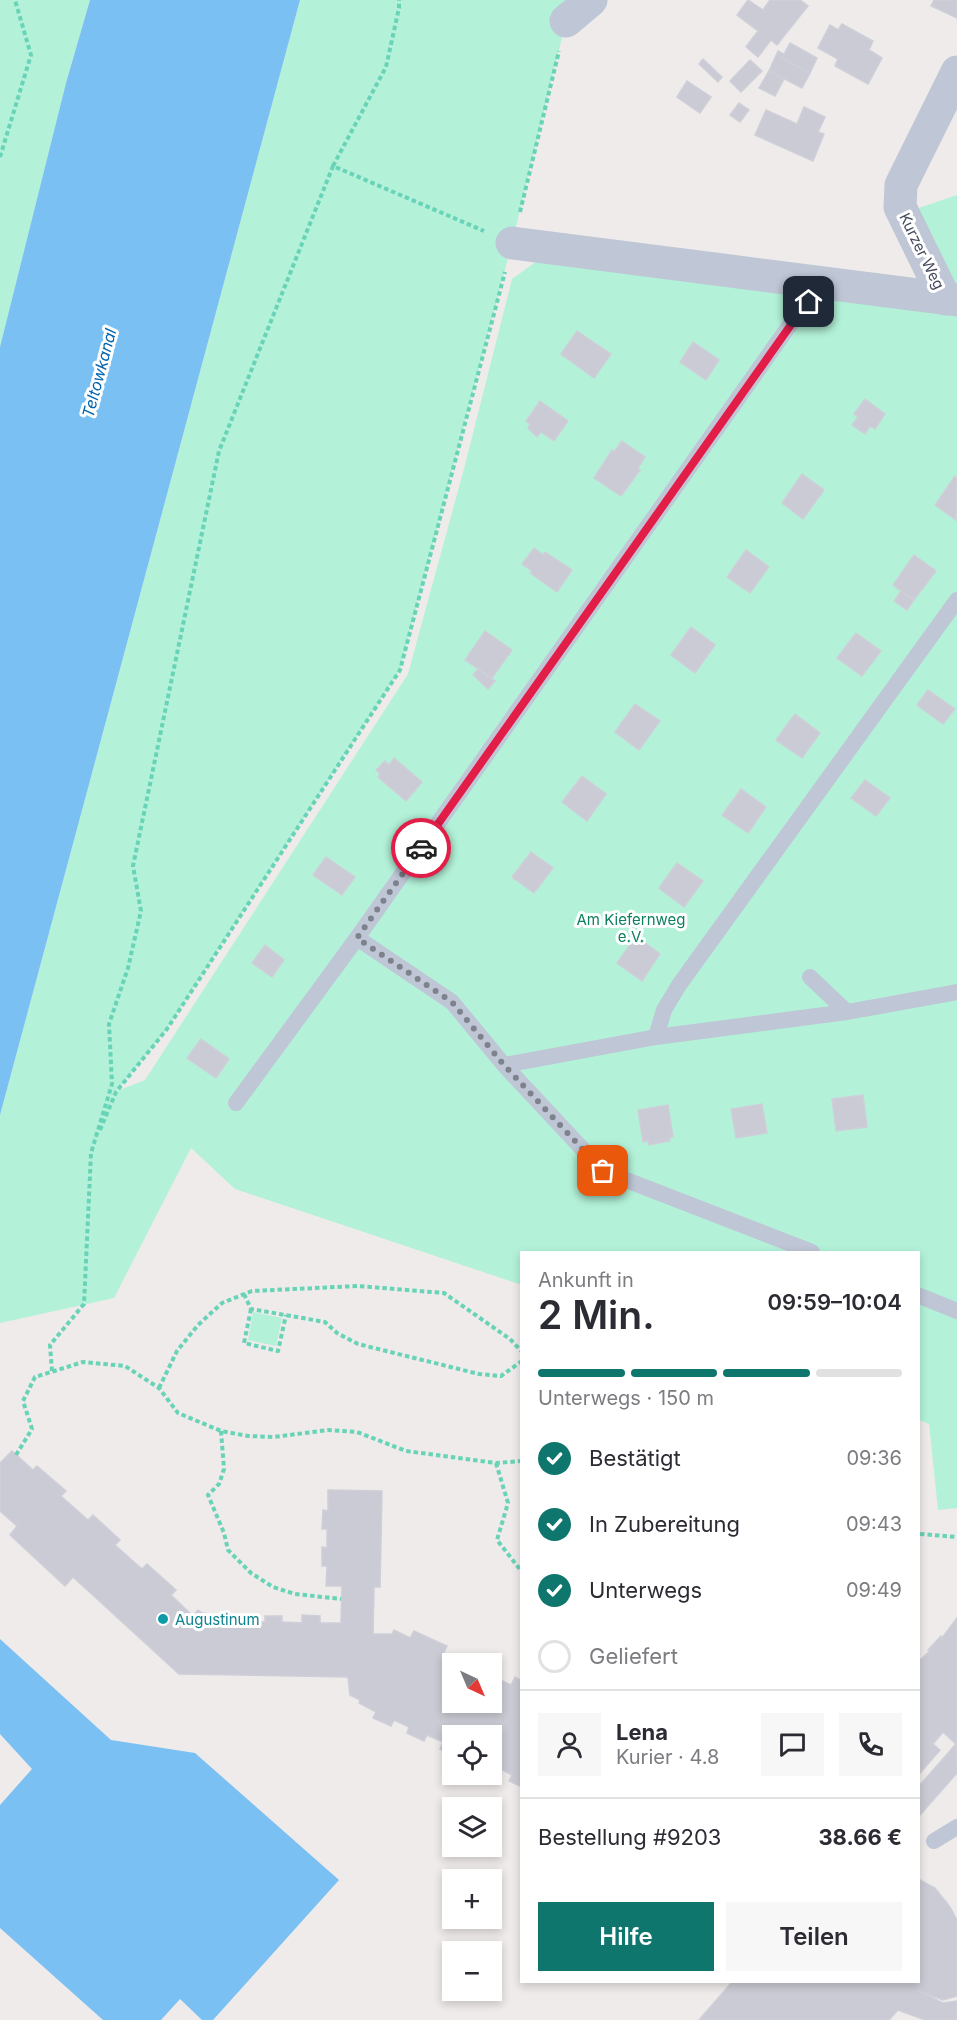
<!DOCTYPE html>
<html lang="de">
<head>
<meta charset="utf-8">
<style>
  body { margin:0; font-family:Inter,sans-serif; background:#f7f7f7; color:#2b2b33; height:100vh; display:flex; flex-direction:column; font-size:22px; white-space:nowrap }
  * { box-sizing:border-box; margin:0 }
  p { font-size:20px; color:#7c7c81 }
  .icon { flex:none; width:33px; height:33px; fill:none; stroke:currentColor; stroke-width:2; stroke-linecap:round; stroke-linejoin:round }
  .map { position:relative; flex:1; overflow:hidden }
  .panel { position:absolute; left:520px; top:1251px; width:400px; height:732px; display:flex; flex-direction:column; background:#fff; border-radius:0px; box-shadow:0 3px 9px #0003 }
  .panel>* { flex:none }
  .needle { width:39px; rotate:136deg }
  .tools { position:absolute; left:442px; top:1653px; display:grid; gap:12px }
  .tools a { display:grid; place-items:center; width:60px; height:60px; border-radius:0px; background:#fff; box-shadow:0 3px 9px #0003; font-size:30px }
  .pin { position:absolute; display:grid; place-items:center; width:51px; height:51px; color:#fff; margin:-26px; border-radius:12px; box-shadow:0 3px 9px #0006 }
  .courier { position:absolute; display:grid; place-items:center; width:60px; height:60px; margin:-30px; border:4px solid #e11d48; border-radius:50%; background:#fff; color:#222; box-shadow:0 2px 8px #0007 }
  .overview em { font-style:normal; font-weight:600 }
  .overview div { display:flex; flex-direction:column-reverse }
  .overview { display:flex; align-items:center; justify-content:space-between; height:102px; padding:0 18px }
  h1 { font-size:39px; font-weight:600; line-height:45px }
  .bar { display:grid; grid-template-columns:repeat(4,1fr); gap:9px 6px; align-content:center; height:72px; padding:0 18px }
  .bar i { height:8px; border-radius:4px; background:#e1e1e2 }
  .bar .selected { background:#0f766e }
  .bar p { grid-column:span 4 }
  .line { display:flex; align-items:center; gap:15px; padding:0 18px; border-top:2px solid #e1e1e2 }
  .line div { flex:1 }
  .round { display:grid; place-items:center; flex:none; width:63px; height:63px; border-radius:0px; background:#f7f7f7 }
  ol { padding:0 18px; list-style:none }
  li { display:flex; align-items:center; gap:18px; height:66px }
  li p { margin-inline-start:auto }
  li .icon { padding:6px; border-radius:50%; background:#0f766e; color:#fff; stroke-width:4 }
  li:last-child { color:#7c7c81 }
  li i { width:33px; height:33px; border:3px solid #e1e1e2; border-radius:50% }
  .primary-button { display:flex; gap:12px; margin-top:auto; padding:12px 18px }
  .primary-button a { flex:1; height:69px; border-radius:0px; background:#0f766e; color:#fff; font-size:24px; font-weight:600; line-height:69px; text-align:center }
  .primary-button a+a { background:#f7f7f7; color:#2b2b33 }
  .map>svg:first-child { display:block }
  .green { fill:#b3f2d9 }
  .water { fill:#7bc0f3 }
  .building { fill:#cacbd4; stroke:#cecfd8; stroke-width:1.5 }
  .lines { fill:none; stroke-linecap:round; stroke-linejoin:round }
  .path { stroke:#68d3b6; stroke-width:4; stroke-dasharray:4.5 3; stroke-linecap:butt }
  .lane { stroke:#bfc6d5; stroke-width:16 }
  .street { stroke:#bfc6d5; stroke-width:33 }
  .done { stroke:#7e828c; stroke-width:6; stroke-dasharray:0 10.8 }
  .route { stroke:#e11d48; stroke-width:8 }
  .culture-dot { fill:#0f9aa8; stroke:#fff; stroke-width:2 }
  .labels { text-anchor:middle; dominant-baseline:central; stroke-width:6; stroke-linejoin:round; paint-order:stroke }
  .street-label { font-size:15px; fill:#42495a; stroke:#fff }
  .park-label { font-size:15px; fill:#0e8060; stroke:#fff }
  .culture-label { font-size:15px; fill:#0d838f; stroke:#fff; text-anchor:start }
  .water-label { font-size:16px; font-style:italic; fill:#0064af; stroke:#fff }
</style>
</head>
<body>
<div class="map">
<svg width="957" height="2020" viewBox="0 0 957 2020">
  <rect width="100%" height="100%" fill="#eeebea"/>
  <!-- green -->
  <g class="green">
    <polygon points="0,0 90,0 66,83 0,347"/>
    <polygon points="300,0 591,0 566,21 512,243 400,670 167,1029 117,1091 145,1080 408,674 465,465 512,279 544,256 957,311 957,1508 938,1510 929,1424 920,1420 920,1252 522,1252 522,1285 235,1189 191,1148 114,1298 0,1323 0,1115"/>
    <polygon points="957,195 957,285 950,285 913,210"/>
    <polygon points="253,1312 282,1318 276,1346 248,1340"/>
  </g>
  <!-- water -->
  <g class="water">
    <polygon points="90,0 300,0 0,1115 0,347 66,83"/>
    <polygon points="0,1639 111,1740 195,1753 339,1880 213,2020 202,2020 180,1999 161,2020 103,2020 0,1928 0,1805 32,1769 0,1734"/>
  </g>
  <!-- building -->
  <g class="building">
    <polygon points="748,0 763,10 770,0 800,0 808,6 777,45 771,40 758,57 746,47 758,31 737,15"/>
    <polygon points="934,0 957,0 957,18 931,6"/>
    <polygon points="842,24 873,41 869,50 882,58 868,84 835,66 838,59 818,48 830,25 838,30"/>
    <polygon points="790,43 817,58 810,73 782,58"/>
    <polygon points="778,51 784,54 782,58 810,73 802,88 769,71"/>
    <polygon points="703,59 722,77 718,82 699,64"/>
    <polygon points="750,60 762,71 741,92 730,81"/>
    <polygon points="769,71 784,79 775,96 759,88"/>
    <polygon points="687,81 711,97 700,113 677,97"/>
    <polygon points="739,103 749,110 740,122 730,115"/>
    <polygon points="804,107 825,117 818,132 824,134 813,161 755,135 766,110 797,124"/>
    <polygon points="577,331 611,354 594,378 561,354"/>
    <polygon points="693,342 719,360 706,380 680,362"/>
    <polygon points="865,399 885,414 875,429 870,426 865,434 852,425 858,417 854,414"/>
    <polygon points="540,401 568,421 554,441 541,432 537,437 528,428 530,424 526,421"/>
    <polygon points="622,441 645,457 638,468 640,470 621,496 594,478 612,450 614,452"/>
    <polygon points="802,474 824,490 803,519 782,503"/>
    <polygon points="955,476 957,478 956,520 935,505"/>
    <polygon points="534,548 543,555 545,552 572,570 557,592 530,573 532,571 522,564"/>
    <polygon points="746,550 769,567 750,593 727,577"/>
    <polygon points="914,555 936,571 914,600 893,585"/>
    <polygon points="901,591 914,600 907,610 894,601"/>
    <polygon points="691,627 715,645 695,673 671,655"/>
    <polygon points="485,631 512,650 492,678 465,660"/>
    <polygon points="856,633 881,651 862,676 837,658"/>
    <polygon points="478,669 495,681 488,689 473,675"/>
    <polygon points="928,690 955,709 943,724 917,705"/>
    <polygon points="635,704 660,721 639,750 615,732"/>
    <polygon points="795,714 820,733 802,758 776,740"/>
    <polygon points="394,758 422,782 406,801 378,777 380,774 376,770 385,761 389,765"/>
    <polygon points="582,776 606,794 587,821 562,802"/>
    <polygon points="865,780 890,798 876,816 851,798"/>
    <polygon points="741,789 766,807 748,833 722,815"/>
    <polygon points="531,852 553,868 534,893 512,877"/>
    <polygon points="326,857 355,877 342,895 313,875"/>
    <polygon points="677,863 703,881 684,907 659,888"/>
    <polygon points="636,936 660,954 642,981 617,963"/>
    <polygon points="265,945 284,960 272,977 252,963"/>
    <polygon points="201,1039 229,1059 216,1078 187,1058"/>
    <polygon points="863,1095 867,1127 836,1131 832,1099"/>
    <polygon points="762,1104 767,1133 736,1138 731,1109"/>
    <polygon points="668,1105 673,1137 669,1138 670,1141 649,1145 648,1141 643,1142 638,1110"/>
    <polygon points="12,1451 33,1470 37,1466 66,1491 61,1496 88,1520 93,1515 120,1540 115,1545 142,1569 147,1564 176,1590 171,1595 193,1616 198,1610 202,1613 209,1614 208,1621 228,1622 228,1615 246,1616 246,1622 265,1622 265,1616 282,1616 282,1622 302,1623 302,1615 320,1616 320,1623 341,1623 342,1586 326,1586 327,1566 322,1566 322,1547 327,1548 327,1529 322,1529 323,1510 328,1511 328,1490 382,1491 380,1587 374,1587 373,1634 392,1634 394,1630 410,1638 414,1631 447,1646 443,1654 460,1661 463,1655 482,1664 453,1664 453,1702 492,1702 492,1668 497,1671 494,1677 511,1685 515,1677 522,1681 522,1787 509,1781 512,1775 495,1766 492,1773 492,1736 453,1736 453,1755 440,1749 443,1742 427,1735 424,1741 407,1733 409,1727 394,1720 391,1726 373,1718 376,1712 359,1703 360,1700 350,1695 348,1677 179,1674 73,1577 65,1586 10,1535 17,1526 0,1511 0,1463"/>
    <polygon points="957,1618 957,1745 943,1732 933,1744 940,1750 920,1773 920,1660 930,1651 928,1650 941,1636 942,1638"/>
    <polygon points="956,1744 957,1773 920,1815 920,1785"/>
    <polygon points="920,1880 935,1888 950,1907 957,1920 957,1996 943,2000 917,1990 943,2003 957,2001 957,2020 925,2020 898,2010 889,2020 699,2020 732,1982 920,1982"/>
  </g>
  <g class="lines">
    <!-- path -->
    <g class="path">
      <polyline points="0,157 31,55 15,0"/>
      <polyline points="333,166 386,67 399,8 399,0"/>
      <polyline points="520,212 559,51"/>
      <polyline points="100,1130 116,1092 167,1029 400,670 505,272"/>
      <polyline points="244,1294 251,1309 325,1322 337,1333 358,1344 479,1374 501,1376 522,1361"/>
      <polyline points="251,1309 244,1343 278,1351 286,1315"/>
      <polyline points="52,1371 50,1345 84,1304 91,1153 112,1084 109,1024 128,968 141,911 133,866 219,451 333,166 484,231"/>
      <polyline points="159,1388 177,1351 198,1325 222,1303 252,1291 358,1286 444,1293 510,1339 522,1352"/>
      <polyline points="221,1431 224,1469 219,1484 208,1495 224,1533 228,1550 251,1573 273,1587 295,1594 341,1599"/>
      <polyline points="16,1455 32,1429 23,1401 35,1377 83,1362 125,1366 159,1388 178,1413 221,1431 248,1436 274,1437 328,1430 357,1432 406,1451 496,1463 522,1461"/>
      <polyline points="496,1463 508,1503 497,1540 522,1572"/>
      <polyline points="920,1534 957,1537"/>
    </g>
    <!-- lane -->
    <g class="lane">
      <polyline points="357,938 452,1002 504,1065 603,1171 812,1252"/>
      <polyline points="810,977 847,1012"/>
      <polyline points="656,1037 664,1010 679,985 957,600"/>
      <polyline points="504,1065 656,1037 847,1012 957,992"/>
      <polyline points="236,1103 357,938 799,312 829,284"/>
      <polyline points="920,1296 957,1311"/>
      <polyline points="934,1841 957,1827"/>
    </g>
    <!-- street -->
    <g class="street">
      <polyline points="566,21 591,0"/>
      <polyline points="512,243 957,300"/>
      <polyline points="945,299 900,207 901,185 957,72"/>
    </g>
  </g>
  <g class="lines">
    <!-- done -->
    <polyline class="done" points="421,848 357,938 452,1002 504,1065 603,1171"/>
    <!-- route -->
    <polyline class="route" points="421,848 800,312 809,302"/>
  </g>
  <!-- markers -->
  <circle class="culture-dot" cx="163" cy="1619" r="6"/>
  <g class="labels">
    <!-- street labels -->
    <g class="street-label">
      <text transform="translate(922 251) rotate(64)">Kurzer Weg</text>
    </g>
    <!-- park labels -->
    <g class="park-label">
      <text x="631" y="919">Am Kiefernweg<tspan x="631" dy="17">e.V.</tspan></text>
    </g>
    <!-- culture labels -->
    <g class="culture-label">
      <text x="175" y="1619">Augustinum</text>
    </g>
    <!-- water labels -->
    <g class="water-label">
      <text transform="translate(99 373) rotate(-75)">Teltowkanal</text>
    </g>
  </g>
</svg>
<div class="tools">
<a><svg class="needle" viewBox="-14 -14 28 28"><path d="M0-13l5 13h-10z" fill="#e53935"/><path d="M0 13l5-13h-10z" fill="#7c7c81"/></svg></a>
<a><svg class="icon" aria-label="locate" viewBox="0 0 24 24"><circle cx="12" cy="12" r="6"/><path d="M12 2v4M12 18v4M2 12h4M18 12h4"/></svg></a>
<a><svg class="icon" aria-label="layers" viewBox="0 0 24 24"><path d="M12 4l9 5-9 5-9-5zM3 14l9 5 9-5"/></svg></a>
<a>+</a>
<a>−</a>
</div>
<div class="pin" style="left:603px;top:1171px;background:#ea580c"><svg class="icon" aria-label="bag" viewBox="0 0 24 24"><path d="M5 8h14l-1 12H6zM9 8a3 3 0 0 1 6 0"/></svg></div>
<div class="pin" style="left:809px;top:302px;background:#1f2937"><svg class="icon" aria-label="home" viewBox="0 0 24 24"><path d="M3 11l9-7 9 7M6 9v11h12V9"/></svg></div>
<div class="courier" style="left:421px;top:848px"><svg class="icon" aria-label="car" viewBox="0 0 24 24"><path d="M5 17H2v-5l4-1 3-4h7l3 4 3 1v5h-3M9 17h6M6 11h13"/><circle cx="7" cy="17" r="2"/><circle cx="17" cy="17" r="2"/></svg></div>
<section class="panel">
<div class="overview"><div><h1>2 Min.</h1><p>Ankunft in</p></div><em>09:59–10:04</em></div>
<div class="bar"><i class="selected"></i><i class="selected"></i><i class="selected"></i><i></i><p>Unterwegs · 150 m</p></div>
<ol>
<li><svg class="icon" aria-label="check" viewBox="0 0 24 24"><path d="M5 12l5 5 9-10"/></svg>Bestätigt<p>09:36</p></li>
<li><svg class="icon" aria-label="check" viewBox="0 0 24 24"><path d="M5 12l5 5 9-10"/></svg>In Zubereitung<p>09:43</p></li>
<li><svg class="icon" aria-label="check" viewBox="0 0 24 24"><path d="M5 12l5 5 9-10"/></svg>Unterwegs<p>09:49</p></li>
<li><i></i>Geliefert</li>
</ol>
<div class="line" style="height:108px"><a class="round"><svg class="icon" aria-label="person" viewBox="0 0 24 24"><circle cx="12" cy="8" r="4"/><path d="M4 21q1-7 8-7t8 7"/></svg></a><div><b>Lena</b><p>Kurier · 4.8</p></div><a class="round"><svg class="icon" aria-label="chat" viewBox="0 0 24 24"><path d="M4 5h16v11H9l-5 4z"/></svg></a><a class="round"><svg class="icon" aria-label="phone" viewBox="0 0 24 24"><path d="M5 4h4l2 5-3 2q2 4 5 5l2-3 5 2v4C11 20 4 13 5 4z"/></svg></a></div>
<div class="line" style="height:78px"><div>Bestellung #9203</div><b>38.66 €</b></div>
<div class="primary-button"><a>Hilfe</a><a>Teilen</a></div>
</section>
</div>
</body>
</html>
